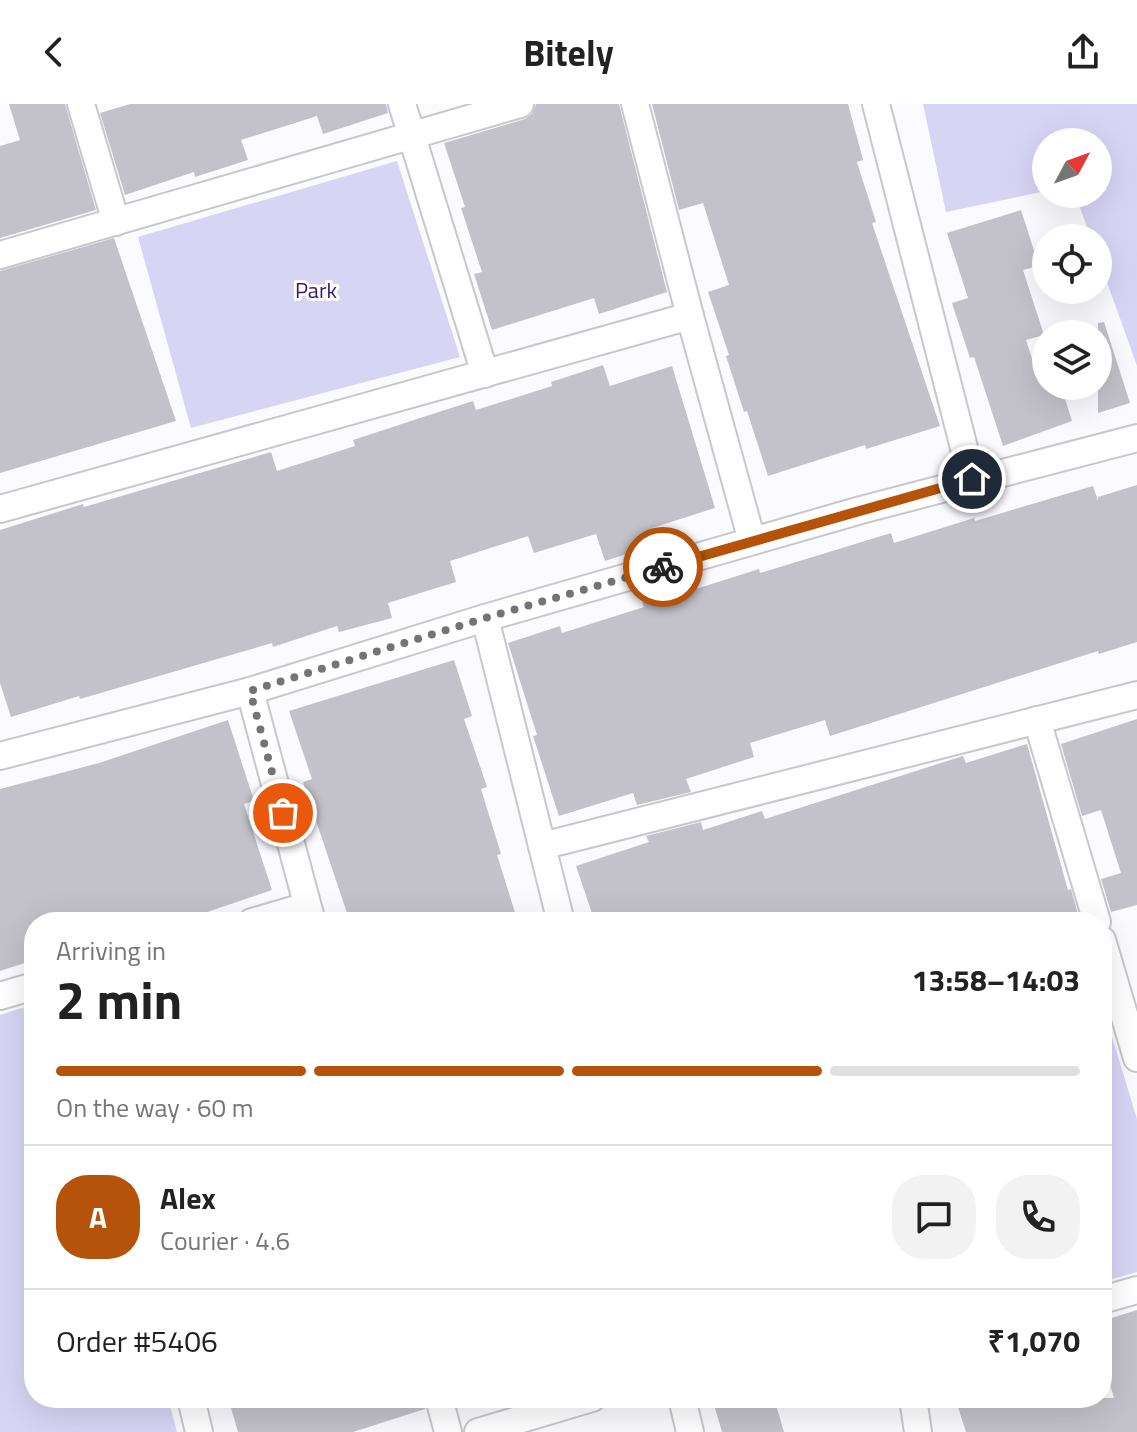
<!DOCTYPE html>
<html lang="en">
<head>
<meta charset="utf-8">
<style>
  body { margin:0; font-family:"Titillium Web",sans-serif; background:#f2f2f2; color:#222; height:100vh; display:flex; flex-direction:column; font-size:30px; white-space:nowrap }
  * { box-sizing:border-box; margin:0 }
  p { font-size:26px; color:#767676 }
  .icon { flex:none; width:44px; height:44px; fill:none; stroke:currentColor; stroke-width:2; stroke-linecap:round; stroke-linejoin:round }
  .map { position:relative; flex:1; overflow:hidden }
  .sheet { position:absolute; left:24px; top:808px; width:1088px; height:496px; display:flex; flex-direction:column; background:#fff; border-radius:32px; box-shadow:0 8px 32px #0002 }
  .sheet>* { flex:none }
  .needle { width:52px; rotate:49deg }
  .controls { position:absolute; left:1032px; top:24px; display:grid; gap:16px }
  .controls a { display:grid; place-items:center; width:80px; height:80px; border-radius:50%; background:#fff; box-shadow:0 8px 32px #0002; font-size:40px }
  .pin { position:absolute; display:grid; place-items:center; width:68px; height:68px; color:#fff; margin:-34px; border:4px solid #fff; border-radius:50%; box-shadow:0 2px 8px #0007 }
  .courier { position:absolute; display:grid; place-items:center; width:80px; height:80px; margin:-40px; border:6px solid #b45309; border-radius:50%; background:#fff; color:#222; box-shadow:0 2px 10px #0007 }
  .summary em { font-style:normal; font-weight:700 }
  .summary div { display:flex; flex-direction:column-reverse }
  .summary { display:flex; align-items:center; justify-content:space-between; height:136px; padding:0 32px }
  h1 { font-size:52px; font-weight:700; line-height:60px }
  .bar { display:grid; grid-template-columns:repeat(4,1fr); gap:12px 8px; align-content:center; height:96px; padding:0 32px }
  .bar i { height:10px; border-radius:6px; background:#e0e0e0 }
  .bar .on { background:#b45309 }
  .bar p { grid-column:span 4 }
  .line { display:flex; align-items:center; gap:20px; padding:0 32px; border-top:2px solid #e0e0e0 }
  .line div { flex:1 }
  .round { display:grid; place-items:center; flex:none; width:84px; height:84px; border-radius:32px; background:#f2f2f2 }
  header { display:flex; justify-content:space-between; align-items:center; height:104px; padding:0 32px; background:#fff; font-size:36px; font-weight:700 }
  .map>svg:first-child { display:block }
  .green { fill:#d7d5f4 }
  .building { fill:#c3c2ca }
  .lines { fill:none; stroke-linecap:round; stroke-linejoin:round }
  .street-casing { stroke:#c8c7cf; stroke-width:30 }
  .street { stroke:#fff; stroke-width:26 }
  .done { stroke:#747478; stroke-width:8; stroke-dasharray:0 14.4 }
  .route { stroke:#b45309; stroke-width:10 }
  .labels { text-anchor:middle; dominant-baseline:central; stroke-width:6; stroke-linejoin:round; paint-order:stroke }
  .park-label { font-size:22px; fill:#331b71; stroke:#fff }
</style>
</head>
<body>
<header><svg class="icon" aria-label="back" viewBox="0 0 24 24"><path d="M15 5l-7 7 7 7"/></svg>Bitely<svg class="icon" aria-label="share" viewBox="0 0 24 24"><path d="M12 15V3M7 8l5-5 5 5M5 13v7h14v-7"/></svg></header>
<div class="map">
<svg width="1137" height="1328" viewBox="0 0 1137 1328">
  <rect width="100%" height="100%" fill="#fafaff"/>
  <!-- green -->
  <g class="green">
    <polygon points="923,0 1137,0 1137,262 1098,153 1098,134 1091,134 1075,90 1098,90 1098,38 1046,38 1046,87 946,108"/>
    <polygon points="397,57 460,253 191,324 138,133"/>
    <polygon points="34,900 34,1294 168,1294 177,1328 0,1328 0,911"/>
    <polygon points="1102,900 1137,1015 1137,1168 1102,1178"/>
  </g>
  <!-- building -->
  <g class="building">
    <polygon points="9,0 65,0 96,106 0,134 0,42 20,36"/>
    <polygon points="130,0 386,0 388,9 323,30 317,12 241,36 248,56 195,73 194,68 125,91 100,9"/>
    <polygon points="536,0 619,0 667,188 599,210 594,194 492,226 474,170 482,168 461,104 465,103 444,39 525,15 532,10"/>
    <polygon points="652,0 848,0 863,56 857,58 876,118 872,119 940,322 866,345 865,341 768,372 747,307 744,308 726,252 729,251 708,188 729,181 703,99 679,106"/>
    <polygon points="1021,106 1039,162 1023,166 1044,231 1026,236 1041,282 1061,282 1072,317 1003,342 974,253 970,254 952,199 968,194 947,129"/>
    <polygon points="114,134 176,317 0,369 0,167"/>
    <polygon points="1104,218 1130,299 1098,309 1098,219"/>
    <polygon points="603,261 610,282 672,262 715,404 652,424 657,440 605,457 596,430 534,449 528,432 450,457 456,478 388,499 392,514 339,528 337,522 273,543 272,539 80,595 79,592 11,613 0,579 0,426 83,400 84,403 271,348 277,367 355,342 353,336 420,314 473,297 476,306 552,282 551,278"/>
    <polygon points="1137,381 1137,538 1099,550 1098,547 830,632 825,616 750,639 754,653 686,675 691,688 637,701 633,689 559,712 533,632 537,631 508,539 560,522 562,529 644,503 642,498 695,481 696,485 759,465 760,469 891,429 894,439 974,414 975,417 1093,382 1098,397 1098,393"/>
    <polygon points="454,556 472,612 464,615 487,683 481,685 501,750 497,751 518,818 350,818 303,678 312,675 289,607"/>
    <polygon points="1137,615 1137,801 1111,808 1101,775 1121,769 1101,706 1082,712 1061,640"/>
    <polygon points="228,616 254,697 244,700 272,786 178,818 34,818 34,856 0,867 0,685 99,659"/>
    <polygon points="1027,640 1068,786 1071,785 1080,817 595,818 576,762 649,738 646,732 701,718 703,726 762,707 765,715 963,652 966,659"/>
    <polygon points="1137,1206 1137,1328 966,1328 955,1294 1114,1294 1102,1255 1102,1217"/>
    <polygon points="263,1294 423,1294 425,1305 353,1328 238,1328 231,1304"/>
    <polygon points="712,1294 774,1294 784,1328 722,1328"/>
  </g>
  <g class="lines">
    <defs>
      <g id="street">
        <polyline points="81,0 116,118"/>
        <polyline points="402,0 485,270"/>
        <polyline points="635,0 690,212 752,437"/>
        <polyline points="876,0 972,375"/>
        <polyline points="0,151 520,0"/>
        <polyline points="0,405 690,212"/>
        <polyline points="485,514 561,818"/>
        <polyline points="250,587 312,818"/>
        <polyline points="1037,616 1097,818"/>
        <polyline points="0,652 250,587 485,514 861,406 1137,334"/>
        <polyline points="542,742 1137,591"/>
        <polyline points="252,818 307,802"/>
        <polyline points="1102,836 1137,954"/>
        <polyline points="0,892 34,882"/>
        <polyline points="1102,1196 1137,1186"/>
        <polyline points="191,1294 199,1328"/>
        <polyline points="439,1294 448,1328"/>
        <polyline points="682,1294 690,1328"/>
        <polyline points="913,1294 918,1328"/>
        <polyline points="478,1328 592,1294"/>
      </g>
    </defs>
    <!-- street casing -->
    <use href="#street" class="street-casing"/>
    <!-- street -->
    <use href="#street" class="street"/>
  </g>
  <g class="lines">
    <!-- done -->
    <polyline class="done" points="283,709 250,587 485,514 663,463"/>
    <!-- route -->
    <polyline class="route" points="663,463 972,375"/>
  </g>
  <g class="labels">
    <!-- park labels -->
    <g class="park-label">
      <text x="316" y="186">Park</text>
    </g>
  </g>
</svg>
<div class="controls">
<a><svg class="needle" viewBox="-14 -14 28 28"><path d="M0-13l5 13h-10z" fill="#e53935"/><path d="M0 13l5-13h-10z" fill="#767676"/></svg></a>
<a><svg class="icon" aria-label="locate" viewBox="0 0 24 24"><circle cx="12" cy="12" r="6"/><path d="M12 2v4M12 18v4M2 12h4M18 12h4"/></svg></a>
<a><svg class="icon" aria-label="layers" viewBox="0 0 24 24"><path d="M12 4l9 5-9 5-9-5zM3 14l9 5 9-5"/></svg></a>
</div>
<div class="pin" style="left:283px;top:709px;background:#ea580c"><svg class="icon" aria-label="bag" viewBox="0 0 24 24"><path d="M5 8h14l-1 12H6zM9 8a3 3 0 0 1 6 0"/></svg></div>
<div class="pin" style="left:972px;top:375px;background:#1f2937"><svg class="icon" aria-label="home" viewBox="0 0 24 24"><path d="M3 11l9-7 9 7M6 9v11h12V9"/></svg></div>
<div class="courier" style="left:663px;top:463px"><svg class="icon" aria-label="bike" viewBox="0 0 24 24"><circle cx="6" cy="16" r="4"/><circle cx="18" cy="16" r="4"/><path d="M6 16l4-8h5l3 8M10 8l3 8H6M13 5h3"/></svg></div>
<section class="sheet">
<div class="summary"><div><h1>2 min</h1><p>Arriving in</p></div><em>13:58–14:03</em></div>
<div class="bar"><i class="on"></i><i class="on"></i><i class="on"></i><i></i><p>On the way · 60 m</p></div>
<div class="line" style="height:144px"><b class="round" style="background:#b45309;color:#fff">A</b><div><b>Alex</b><p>Courier · 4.6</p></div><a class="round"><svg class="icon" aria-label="chat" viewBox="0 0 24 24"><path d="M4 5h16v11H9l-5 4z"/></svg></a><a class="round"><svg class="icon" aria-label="phone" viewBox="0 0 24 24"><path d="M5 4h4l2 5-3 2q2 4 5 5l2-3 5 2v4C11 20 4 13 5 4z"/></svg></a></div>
<div class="line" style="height:104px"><div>Order #5406</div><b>₹1,070</b></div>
</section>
</div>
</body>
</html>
